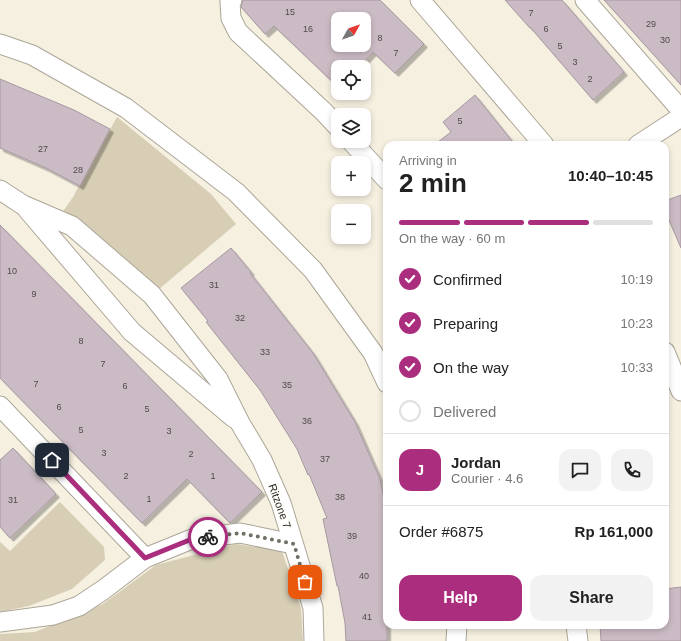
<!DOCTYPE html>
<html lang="en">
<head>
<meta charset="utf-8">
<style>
  body { margin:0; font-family:Helvetica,sans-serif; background:#f2f2f2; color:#222; height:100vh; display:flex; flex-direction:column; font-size:15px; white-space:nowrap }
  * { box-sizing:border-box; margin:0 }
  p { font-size:13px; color:#767676 }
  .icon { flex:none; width:22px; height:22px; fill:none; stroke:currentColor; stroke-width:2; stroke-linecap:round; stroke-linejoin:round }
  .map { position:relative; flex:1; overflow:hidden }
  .details { position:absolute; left:383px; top:141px; width:286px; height:488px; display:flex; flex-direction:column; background:#fff; border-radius:12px; box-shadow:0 2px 6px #0003 }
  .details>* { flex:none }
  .needle { width:26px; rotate:50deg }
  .fabs { position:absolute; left:331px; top:12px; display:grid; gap:8px }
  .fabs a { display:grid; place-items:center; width:40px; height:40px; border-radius:8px; background:#fff; box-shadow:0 2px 6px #0003; font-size:20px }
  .pin { position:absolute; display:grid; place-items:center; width:34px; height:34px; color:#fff; margin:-17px; border-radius:8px; box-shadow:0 2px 6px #0006 }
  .courier { position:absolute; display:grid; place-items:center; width:40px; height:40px; margin:-20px; border:3px solid #ab2d7e; border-radius:50%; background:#fff; color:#222; box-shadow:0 1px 5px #0007 }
  .overview em { font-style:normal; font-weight:700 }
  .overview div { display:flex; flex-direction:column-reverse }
  .overview { display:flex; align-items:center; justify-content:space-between; height:68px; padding:0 16px }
  h1 { font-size:26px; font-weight:700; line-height:30px }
  .bar { display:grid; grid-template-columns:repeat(4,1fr); gap:6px 4px; align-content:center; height:48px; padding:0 16px }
  .bar i { height:5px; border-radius:3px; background:#e0e0e0 }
  .bar .selected { background:#ab2d7e }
  .bar p { grid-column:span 4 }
  .line { display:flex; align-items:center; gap:10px; padding:0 16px; border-top:1px solid #e0e0e0 }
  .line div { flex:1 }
  .round { display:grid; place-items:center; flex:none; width:42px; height:42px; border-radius:12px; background:#f2f2f2 }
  ol { padding:0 16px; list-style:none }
  li { display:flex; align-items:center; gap:12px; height:44px }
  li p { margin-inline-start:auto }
  li .icon { padding:4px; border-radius:50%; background:#ab2d7e; color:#fff; stroke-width:4 }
  li:last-child { color:#767676 }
  li i { width:22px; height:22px; border:2px solid #e0e0e0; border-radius:50% }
  .primary-button { display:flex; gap:8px; margin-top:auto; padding:8px 16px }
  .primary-button a { flex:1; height:46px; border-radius:12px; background:#ab2d7e; color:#fff; font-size:16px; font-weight:700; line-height:46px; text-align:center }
  .primary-button a+a { background:#f2f2f2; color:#222 }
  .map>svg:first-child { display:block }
  .green { fill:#d7ceb5 }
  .building { fill:#cbbbc4; stroke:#a798a1; fill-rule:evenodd; filter:url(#shadow) }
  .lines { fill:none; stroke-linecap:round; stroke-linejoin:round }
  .minor-casing { stroke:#aca698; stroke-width:21 }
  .minor { stroke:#fff; stroke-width:19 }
  .done { stroke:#706d64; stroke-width:4; stroke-dasharray:0 7.2 }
  .route { stroke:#ab2d7e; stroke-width:5 }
  .labels { text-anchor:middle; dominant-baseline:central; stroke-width:3.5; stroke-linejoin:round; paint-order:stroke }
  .number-label { font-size:9px; fill:#514b49 }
  .street-label { font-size:11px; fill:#282620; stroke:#fffefb }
</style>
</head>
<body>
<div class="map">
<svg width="681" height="641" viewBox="0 0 681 641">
  <defs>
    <filter id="shadow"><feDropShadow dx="3.5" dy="3.5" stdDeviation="0" flood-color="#0004"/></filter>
  </defs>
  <rect width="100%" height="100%" fill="#f6f0e1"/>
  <!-- green -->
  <g class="green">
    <polygon points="117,117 211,194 236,224 158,290 62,213 73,197"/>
    <polygon points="60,502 104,547 105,560 72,589 29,606 0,612 0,542 10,551"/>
    <polygon points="236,544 282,551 301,608 303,641 0,641 0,634 35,632 103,604 156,565"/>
  </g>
  <!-- building -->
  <g class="building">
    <path d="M243 0H380L424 44 395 73 373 52 359 67H338V87L274 26 265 34 241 7ZM338 19H364V45H338Z"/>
    <polygon points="505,0 562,0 624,72 593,100 530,27 530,28"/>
    <polygon points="604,0 681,0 681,85 635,34"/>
    <polygon points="0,79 74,110 110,129 80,186 46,168 0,148"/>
    <polygon points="475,95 504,131 515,145 434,145 451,132 443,122"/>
    <polygon points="681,195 681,248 665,211 665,201"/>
    <polygon points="0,225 262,492 230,523 187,479 142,523 0,378"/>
    <polygon points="231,248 251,272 250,273 313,353 355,422 380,479 387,514 387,641 346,641 345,623 338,586 337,586 323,519 327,518 309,474 308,475 297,449 260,390 206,322 208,321 181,288"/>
    <polygon points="13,448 56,494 10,538 0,527 0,460"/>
    <polygon points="681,587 681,641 601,641 600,625 665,625 665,589"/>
  </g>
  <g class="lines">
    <defs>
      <g id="minor">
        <polyline points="232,0 230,2 231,18 238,32 324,112 338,127"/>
        <polyline points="420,0 544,145"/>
        <polyline points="585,0 681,110"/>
        <polyline points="0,44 32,55 126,108 236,192 313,270 373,353 387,383"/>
        <polyline points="351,141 387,180"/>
        <polyline points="638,145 681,117"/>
        <polyline points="0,190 23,205 72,226 152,295 218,379 240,423 262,460 281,503 313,608 314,641"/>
        <polyline points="27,209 132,332 234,418"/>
        <polyline points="665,352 681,391"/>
        <polyline points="0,406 145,558"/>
        <polyline points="0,622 53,615 79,606 103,590 145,558 192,539 240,533 293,544"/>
        <polyline points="576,625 578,641"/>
        <polyline points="456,641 457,625"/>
      </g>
    </defs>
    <!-- minor casing -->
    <use href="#minor" class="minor-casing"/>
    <!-- minor -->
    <use href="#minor" class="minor"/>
  </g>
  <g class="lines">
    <!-- done -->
    <polyline class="done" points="208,537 240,533 294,544 305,582"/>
    <!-- route -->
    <polyline class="route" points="52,460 145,558 192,539 208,537"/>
  </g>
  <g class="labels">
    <!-- number labels -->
    <g class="number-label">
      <text x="290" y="12">15</text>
      <text x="531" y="13">7</text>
      <text x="651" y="24">29</text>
      <text x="308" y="29">16</text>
      <text x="546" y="29">6</text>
      <text x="380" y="38">8</text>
      <text x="665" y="40">30</text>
      <text x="560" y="46">5</text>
      <text x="396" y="53">7</text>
      <text x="575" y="62">3</text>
      <text x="590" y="79">2</text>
      <text x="460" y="121">5</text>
      <text x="43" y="149">27</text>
      <text x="78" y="170">28</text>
      <text x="12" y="271">10</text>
      <text x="214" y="285">31</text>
      <text x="34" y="294">9</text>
      <text x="240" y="318">32</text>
      <text x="81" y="341">8</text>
      <text x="265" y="352">33</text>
      <text x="103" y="364">7</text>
      <text x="36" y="384">7</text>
      <text x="287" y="385">35</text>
      <text x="125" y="386">6</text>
      <text x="59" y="407">6</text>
      <text x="147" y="409">5</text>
      <text x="307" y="421">36</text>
      <text x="81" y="430">5</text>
      <text x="169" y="431">3</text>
      <text x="104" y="453">3</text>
      <text x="191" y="454">2</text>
      <text x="325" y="459">37</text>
      <text x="126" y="476">2</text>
      <text x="213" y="476">1</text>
      <text x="340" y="497">38</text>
      <text x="149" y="499">1</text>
      <text x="13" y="500">31</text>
      <text x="352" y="536">39</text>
      <text x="364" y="576">40</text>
      <text x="367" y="617">41</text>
    </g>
    <!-- street labels -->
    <g class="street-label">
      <text transform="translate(280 506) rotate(70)">Ritzone 7</text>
    </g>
  </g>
</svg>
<div class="fabs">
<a><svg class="needle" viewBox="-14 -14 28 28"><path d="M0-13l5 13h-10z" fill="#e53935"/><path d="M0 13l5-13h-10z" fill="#767676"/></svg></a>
<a><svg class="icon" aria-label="locate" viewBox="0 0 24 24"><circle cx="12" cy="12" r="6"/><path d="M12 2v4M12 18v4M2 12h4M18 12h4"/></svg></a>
<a><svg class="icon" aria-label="layers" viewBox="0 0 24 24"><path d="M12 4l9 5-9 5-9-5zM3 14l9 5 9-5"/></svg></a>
<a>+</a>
<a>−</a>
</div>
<div class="pin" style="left:305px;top:582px;background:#ea580c"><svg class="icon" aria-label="bag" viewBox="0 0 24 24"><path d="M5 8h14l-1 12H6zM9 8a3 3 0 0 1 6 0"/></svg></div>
<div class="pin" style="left:52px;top:460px;background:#1f2937"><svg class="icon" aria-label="home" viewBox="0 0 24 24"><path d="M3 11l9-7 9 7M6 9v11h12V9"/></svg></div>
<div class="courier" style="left:208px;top:537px"><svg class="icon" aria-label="bike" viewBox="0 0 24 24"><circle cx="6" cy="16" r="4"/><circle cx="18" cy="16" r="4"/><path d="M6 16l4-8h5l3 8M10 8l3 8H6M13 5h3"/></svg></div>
<section class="details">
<div class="overview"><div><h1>2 min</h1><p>Arriving in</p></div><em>10:40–10:45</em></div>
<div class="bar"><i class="selected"></i><i class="selected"></i><i class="selected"></i><i></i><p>On the way · 60 m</p></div>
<ol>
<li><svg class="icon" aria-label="check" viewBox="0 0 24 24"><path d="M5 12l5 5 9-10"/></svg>Confirmed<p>10:19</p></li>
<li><svg class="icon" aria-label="check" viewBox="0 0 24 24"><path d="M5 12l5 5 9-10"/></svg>Preparing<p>10:23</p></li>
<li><svg class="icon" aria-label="check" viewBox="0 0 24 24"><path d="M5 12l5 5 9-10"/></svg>On the way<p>10:33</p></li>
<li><i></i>Delivered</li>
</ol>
<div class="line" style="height:72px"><b class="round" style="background:#ab2d7e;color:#fff">J</b><div><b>Jordan</b><p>Courier · 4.6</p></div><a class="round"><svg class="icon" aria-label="chat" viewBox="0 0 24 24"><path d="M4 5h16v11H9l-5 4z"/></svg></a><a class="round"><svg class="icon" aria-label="phone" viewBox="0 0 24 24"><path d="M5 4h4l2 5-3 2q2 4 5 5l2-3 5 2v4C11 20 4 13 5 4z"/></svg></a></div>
<div class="line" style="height:52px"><div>Order #6875</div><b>Rp 161,000</b></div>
<div class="primary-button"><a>Help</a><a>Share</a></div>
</section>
</div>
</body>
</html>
